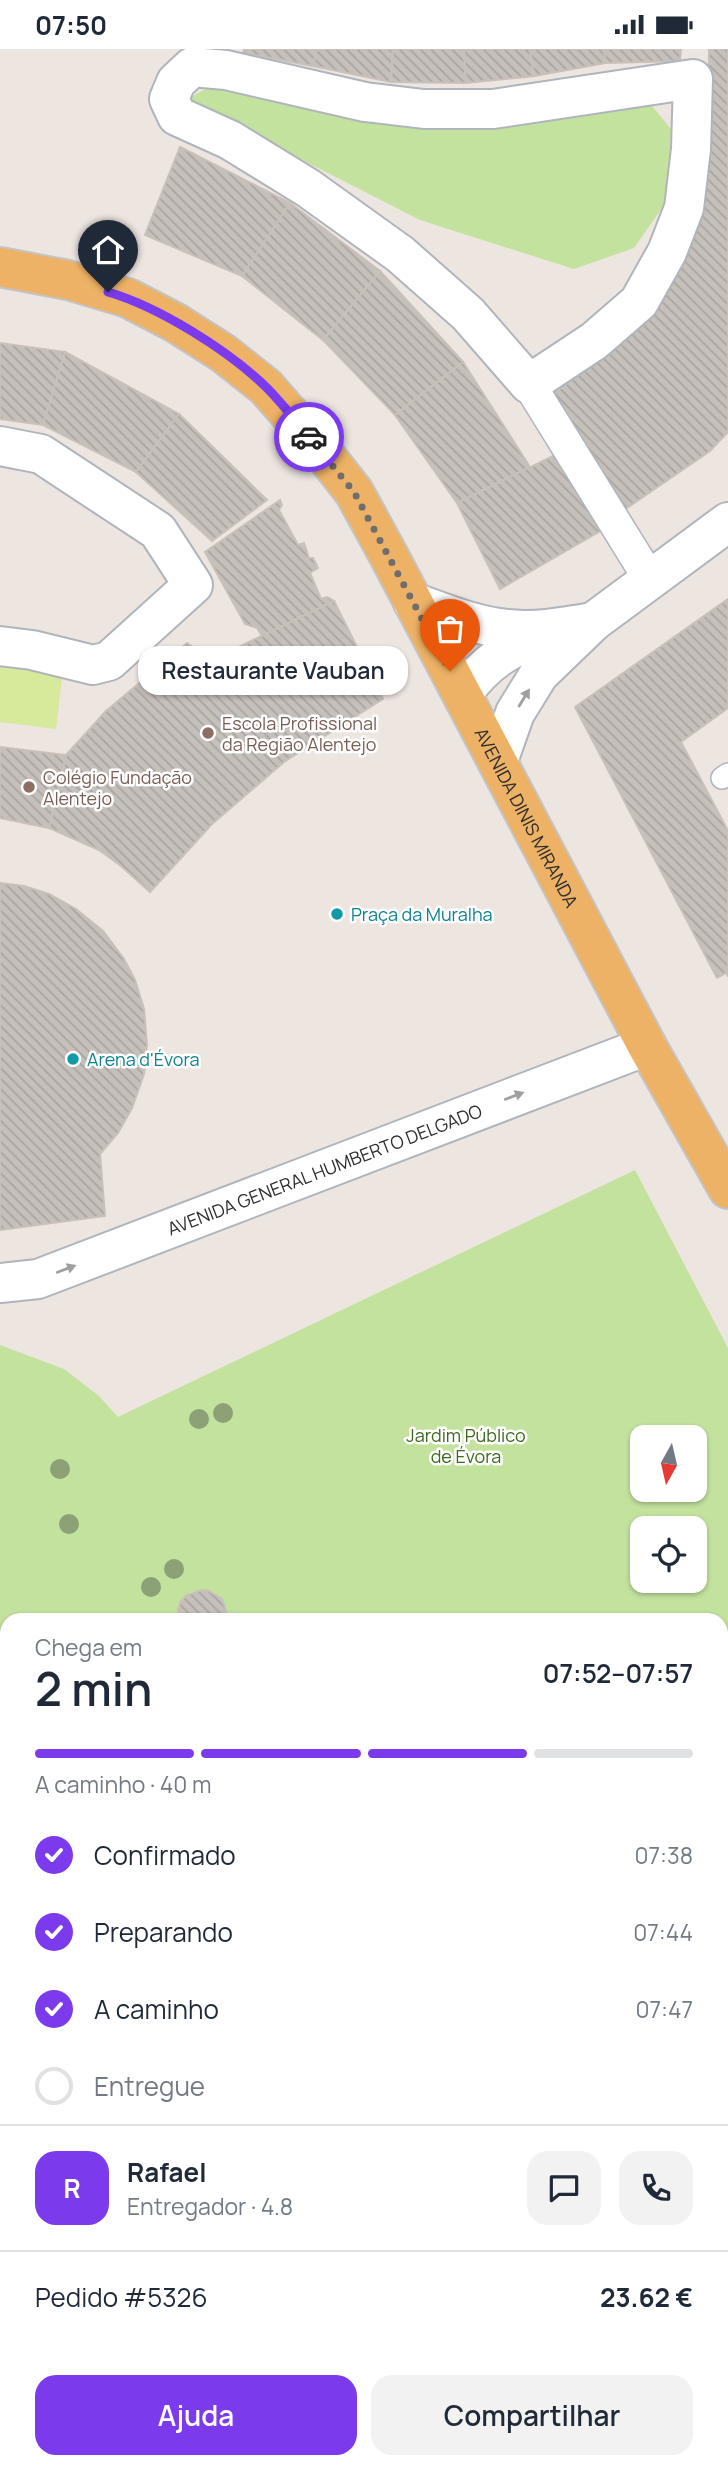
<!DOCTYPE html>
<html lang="pt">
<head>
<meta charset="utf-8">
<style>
  body { margin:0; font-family:Manrope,sans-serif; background:#f2f2f3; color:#1f2937; height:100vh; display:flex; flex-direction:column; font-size:26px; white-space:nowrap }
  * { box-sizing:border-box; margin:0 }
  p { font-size:23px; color:#747a83 }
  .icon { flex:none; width:38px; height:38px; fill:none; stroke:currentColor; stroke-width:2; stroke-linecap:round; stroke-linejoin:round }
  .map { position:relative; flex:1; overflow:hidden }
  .drawer { position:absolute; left:0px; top:1564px; width:728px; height:856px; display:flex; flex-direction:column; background:#fff; border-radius:21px 21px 0 0; box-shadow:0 2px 5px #0004 }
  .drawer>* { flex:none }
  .needle { width:46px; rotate:188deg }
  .fabs { position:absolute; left:630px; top:1376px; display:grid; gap:14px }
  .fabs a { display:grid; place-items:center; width:77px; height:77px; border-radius:14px; background:#fff; box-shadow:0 2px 5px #0004; font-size:35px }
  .pin { position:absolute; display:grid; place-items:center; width:60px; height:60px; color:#fff; margin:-72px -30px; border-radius:50% 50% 50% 0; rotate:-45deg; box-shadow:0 0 7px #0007 }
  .pin .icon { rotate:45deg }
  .courier { position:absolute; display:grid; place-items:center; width:70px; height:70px; margin:-35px; border:5px solid #7c3aed; border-radius:50%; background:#fff; color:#222; box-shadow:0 2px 9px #0007 }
  .bubble { position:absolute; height:49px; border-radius:21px; background:#fff; box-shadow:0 2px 5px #0004; font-size:23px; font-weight:600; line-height:49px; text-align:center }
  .headline em { font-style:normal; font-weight:600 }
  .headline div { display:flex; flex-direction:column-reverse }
  .headline { display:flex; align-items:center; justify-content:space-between; height:119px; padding:0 35px }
  h1 { font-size:46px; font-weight:600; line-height:52px }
  .bar { display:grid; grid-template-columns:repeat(4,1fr); gap:10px 7px; align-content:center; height:84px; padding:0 35px }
  .bar i { height:9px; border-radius:5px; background:#e0e1e3 }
  .bar .active { background:#7c3aed }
  .bar p { grid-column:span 4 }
  .line { display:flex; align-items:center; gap:18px; padding:0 35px; border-top:2px solid #e0e1e3 }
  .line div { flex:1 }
  .round { display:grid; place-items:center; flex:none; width:74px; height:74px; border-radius:21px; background:#f2f2f3 }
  ol { padding:0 35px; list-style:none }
  li { display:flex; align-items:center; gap:21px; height:77px }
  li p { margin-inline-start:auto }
  li .icon { padding:7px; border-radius:50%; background:#7c3aed; color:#fff; stroke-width:4 }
  li:last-child { color:#747a83 }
  li i { width:38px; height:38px; border:4px solid #e0e1e3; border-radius:50% }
  .button { display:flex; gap:14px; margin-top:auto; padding:14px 35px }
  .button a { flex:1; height:80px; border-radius:21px; background:#7c3aed; color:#fff; font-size:28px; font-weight:600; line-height:80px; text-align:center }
  .button a+a { background:#f2f2f3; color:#1f2937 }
  .status { display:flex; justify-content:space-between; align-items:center; height:49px; padding:0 35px; background:#fff; direction:ltr }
  .status svg { height:19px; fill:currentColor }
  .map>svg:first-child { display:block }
  .green { fill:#c3e29e; fill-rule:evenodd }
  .pitch { fill:#d7e99a }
  .building { fill:url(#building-back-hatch); stroke:#c9c0b9; stroke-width:2 }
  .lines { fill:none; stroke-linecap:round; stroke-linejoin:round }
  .service-casing { stroke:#b0b5bc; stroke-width:24 }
  .pedestrian-casing { stroke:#b0b5bc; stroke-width:35 }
  .minor-casing { stroke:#b0b5bc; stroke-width:42 }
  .tertiary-casing { stroke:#b0b5bc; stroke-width:42 }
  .primary-casing { stroke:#c4c4c4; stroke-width:42 }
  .service { stroke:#fff; stroke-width:21 }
  .pedestrian { stroke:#fff; stroke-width:32 }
  .minor { stroke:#fff; stroke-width:38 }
  .tertiary { stroke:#fff; stroke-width:38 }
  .primary { stroke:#edb265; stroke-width:38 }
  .tree { fill:#8ca175 }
  .oneway { fill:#a0a0a0 }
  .done { stroke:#706d6c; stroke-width:7; stroke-dasharray:0 12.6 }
  .route { stroke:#7c3aed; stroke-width:9 }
  .education-dot { fill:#8d6e63; stroke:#fff; stroke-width:2.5 }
  .culture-dot { fill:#0f9aa8; stroke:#fff; stroke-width:2.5 }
  .labels { text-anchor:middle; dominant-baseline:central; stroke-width:5; stroke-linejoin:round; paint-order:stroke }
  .education-label { font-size:18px; fill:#785e54; stroke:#fff; text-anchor:start }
  .street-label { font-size:18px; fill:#2d2d2d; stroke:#fff }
  .culture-label { font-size:18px; fill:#0d838f; stroke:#fff; text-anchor:start }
  .park-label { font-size:18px; fill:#3c691d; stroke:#fff }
</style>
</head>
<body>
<div class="status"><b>07:50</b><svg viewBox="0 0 49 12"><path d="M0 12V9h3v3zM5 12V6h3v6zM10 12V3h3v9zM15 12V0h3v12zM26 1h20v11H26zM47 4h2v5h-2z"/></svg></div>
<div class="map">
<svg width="728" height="2419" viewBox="0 0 728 2419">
  <defs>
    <pattern id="building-back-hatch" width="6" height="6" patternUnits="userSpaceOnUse" patternTransform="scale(1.75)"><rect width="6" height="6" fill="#c6c0bb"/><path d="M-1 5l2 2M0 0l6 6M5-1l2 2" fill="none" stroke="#aaa5a1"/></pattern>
  </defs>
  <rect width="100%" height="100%" fill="#ede5e0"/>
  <!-- green -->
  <g class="green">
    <polygon points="215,35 271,45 643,46 676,86 671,146 634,199 574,220 420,171 185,51"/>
    <path d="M635 1121 728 1299V2014L721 2021V1572L226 1571C231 1532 174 1531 179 1571L7 1572V1682L0 1685V1296L64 1320 99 1347 118 1368ZM642 1388H695V1440H642ZM642 1479H695V1531H642Z"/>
    <polygon points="728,2370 728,2419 670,2419 667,2414 668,2413 721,2413 721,2375"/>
  </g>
  <!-- pitch -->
  <polygon class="pitch" points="0,612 63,621 56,680 0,673"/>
  <!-- building -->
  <g class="building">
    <polygon points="244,0 317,0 313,17 243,4"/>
    <polygon points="317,0 393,0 391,33 313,17"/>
    <polygon points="393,0 464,0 466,34 391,33"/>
    <polygon points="464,0 530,0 534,27 466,34"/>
    <polygon points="530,0 604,0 606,14 534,27"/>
    <polygon points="604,0 681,0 680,12 606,14"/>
    <polygon points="709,0 728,0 728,383 710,402 624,461 552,346 621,293 708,77"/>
    <polygon points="180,98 290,154 242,227 145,186"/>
    <polygon points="290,154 380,222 323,291 242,227"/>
    <polygon points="380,222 463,313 395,366 323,291"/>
    <polygon points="0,294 65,303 43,376 0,370"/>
    <polygon points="65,303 179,365 136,423 43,376"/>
    <polygon points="463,313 530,418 457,454 395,366"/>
    <polygon points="179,365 267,451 212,492 136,423"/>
    <polygon points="557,405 604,480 500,540 457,454"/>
    <polygon points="280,451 282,456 279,461 298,496 304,494 309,509 313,509 318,519 310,524 321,550 327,548 334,552 262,587 257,579 245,575 205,503"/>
    <polygon points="728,550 728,659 681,693 728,782 728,927 726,924 717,929 575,658"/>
    <polygon points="334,552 383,650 284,713 212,775 150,843 121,817 99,801 49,779 66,706 106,662 187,594 203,605 213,608 222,606"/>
    <polygon points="0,698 66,706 49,779 0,769"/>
    <polygon points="0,834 24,837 49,845 76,860 103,882 124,910 135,931 144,960 147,996 144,1025 132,1059 118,1084 100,1105 105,1167 0,1181"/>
    <polygon points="202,1541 209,1542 222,1550 227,1564 226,1572 179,1572 178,1560 181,1552 187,1546"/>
    <polygon points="724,2261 728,2261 728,2320 721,2317 721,2264"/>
    <polygon points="43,2413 96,2413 100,2419 47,2419"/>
    <polygon points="96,2413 131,2413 125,2419 100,2419"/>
    <polygon points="161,2413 233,2413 227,2419 155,2419"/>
    <polygon points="237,2413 276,2413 281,2419 288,2413 334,2413 338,2419 243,2419"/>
    <polygon points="440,2413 480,2413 475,2419 451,2419"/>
    <polygon points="526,2413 542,2413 549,2419 520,2419"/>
    <polygon points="542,2413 587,2413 581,2419 549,2419"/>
  </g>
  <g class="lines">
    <defs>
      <polyline id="service" points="722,729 728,725"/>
      <g id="pedestrian">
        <polyline points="529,335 651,532"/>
        <polyline points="0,1963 7,1963"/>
      </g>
      <g id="minor">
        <polygon points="192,18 226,21 365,53 424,60 493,60 693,30 691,100 684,159 667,203 639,253 594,292 529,335 468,265 400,205 308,139 230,91 177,67 169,50 176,33"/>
        <polyline points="0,397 41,405 158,482 193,536 109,612 93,616 32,601 0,597"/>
        <path id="s1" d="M0 1234 38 1230 647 997"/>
        <polyline points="721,2058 728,2051"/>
        <polyline points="0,2233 7,2229"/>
        <polyline points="145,2419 151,2413"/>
        <polyline points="393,2419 394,2413"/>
      </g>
      <g id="tertiary">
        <path d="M413 553C444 564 475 577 507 580 536 583 564 578 593 573"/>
        <path d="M462 645C486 613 508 598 547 586"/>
        <polyline points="498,712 515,664 539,625 593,573 728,473"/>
      </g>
      <g id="primary">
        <path id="s2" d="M0 218 68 231 128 249 176 274 223 304 266 338 321 401 354 443 389 507 647 997 728 1140"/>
      </g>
    </defs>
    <!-- service casing -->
    <use href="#service" class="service-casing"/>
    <!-- pedestrian casing -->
    <use href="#pedestrian" class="pedestrian-casing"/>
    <!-- minor casing -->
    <use href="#minor" class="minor-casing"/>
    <!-- tertiary casing -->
    <use href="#tertiary" class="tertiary-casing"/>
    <!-- primary casing -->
    <use href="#primary" class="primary-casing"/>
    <!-- service -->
    <use href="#service" class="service"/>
    <!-- pedestrian -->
    <use href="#pedestrian" class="pedestrian"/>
    <!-- minor -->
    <use href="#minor" class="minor"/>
    <!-- tertiary -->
    <use href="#tertiary" class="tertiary"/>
    <!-- primary -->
    <use href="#primary" class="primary"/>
  </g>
  <!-- trees -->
  <g class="tree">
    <circle cx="223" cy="1364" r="10"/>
    <circle cx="199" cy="1370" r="10"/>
    <circle cx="60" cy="1420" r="10"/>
    <circle cx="69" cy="1475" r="10"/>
    <circle cx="174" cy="1520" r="10"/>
    <circle cx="151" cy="1538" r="10"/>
  </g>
  <!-- one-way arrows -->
  <defs><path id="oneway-solid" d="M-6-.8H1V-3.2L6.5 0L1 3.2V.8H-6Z" transform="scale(1.75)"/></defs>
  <g class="oneway">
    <use href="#oneway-solid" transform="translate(524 649) rotate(-59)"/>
    <use href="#oneway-solid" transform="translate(514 1047) rotate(-21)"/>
    <use href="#oneway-solid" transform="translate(66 1220) rotate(-21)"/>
  </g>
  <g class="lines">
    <!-- done -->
    <polyline class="done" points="309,388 354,443 450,622"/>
    <!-- route -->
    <path class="route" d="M108 243C159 258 228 301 266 338 282 354 295 371 309 388"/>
  </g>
  <!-- markers -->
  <g class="education-dot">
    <circle cx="208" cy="684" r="7"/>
    <circle cx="29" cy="738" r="7"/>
  </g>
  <g class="culture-dot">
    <circle cx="337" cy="865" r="7"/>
    <circle cx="73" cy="1010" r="7"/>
  </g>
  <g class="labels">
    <!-- education labels -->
    <g class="education-label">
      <text x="222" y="674">Escola Profissional<tspan x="222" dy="21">da Região Alentejo</tspan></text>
      <text x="43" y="728">Colégio Fundação<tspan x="43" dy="21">Alentejo</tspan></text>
    </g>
    <!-- street labels -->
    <g class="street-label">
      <text stroke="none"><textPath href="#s2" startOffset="802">AVENIDA DINIS MIRANDA</textPath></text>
      <text stroke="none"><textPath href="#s1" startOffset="345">AVENIDA GENERAL HUMBERTO DELGADO</textPath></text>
    </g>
    <!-- culture labels -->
    <g class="culture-label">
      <text x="351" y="865">Praça da Muralha</text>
      <text x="87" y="1010">Arena d'Évora</text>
    </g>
    <!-- park labels -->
    <g class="park-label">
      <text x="466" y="1386">Jardim Público<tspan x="466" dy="21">de Évora</tspan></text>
    </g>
  </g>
</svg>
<div class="fabs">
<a><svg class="needle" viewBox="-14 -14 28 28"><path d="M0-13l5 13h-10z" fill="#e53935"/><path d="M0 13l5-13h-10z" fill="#747a83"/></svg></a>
<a><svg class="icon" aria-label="locate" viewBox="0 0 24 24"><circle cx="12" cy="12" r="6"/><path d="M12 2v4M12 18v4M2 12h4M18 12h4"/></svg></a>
</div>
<div class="pin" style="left:450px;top:622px;background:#ea580c"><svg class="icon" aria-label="bag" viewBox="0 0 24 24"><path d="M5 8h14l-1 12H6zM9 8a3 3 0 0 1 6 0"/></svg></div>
<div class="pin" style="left:108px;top:243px;background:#1f2937"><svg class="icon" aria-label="home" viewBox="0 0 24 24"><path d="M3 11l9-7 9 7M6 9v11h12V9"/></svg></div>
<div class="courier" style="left:309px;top:388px"><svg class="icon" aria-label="car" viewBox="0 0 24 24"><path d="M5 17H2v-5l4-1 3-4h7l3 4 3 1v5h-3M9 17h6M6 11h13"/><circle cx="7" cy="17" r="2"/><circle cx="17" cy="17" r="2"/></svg></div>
<div class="bubble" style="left:138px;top:597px;width:270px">Restaurante Vauban</div>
<section class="drawer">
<div class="headline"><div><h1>2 min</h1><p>Chega em</p></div><em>07:52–07:57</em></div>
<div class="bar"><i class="active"></i><i class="active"></i><i class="active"></i><i></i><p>A caminho · 40 m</p></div>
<ol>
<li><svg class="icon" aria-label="check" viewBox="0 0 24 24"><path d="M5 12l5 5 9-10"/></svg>Confirmado<p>07:38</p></li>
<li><svg class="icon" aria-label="check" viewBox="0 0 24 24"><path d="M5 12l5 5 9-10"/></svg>Preparando<p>07:44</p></li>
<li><svg class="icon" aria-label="check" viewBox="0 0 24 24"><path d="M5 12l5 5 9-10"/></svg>A caminho<p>07:47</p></li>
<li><i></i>Entregue</li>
</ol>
<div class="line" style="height:126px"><b class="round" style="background:#7c3aed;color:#fff">R</b><div><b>Rafael</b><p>Entregador · 4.8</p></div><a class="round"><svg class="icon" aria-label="chat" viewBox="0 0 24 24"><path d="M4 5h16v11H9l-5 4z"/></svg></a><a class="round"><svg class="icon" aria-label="phone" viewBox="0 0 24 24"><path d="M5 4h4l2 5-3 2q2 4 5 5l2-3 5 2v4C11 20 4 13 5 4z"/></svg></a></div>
<div class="line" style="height:91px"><div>Pedido #5326</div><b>23.62 €</b></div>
<div class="button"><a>Ajuda</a><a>Compartilhar</a></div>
</section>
</div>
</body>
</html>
